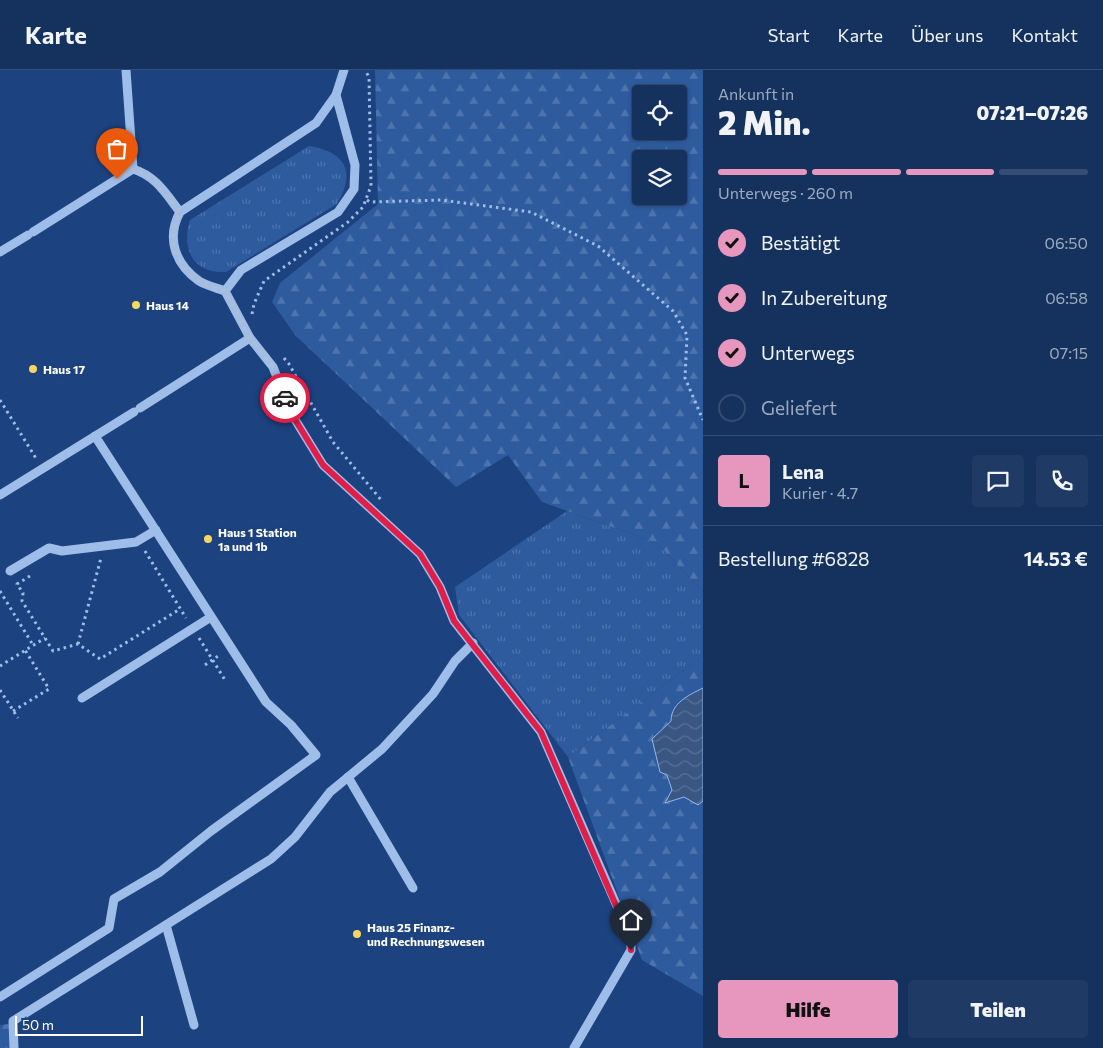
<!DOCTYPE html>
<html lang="de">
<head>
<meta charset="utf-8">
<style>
  body { margin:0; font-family:Commissioner,sans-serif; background:#1e3a65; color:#f1f3f6; height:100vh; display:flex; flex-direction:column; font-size:19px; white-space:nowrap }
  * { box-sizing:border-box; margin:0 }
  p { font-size:16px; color:#9daabd }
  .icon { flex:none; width:28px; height:28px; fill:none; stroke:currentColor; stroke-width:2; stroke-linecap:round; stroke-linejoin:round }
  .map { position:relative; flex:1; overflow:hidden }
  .panel { display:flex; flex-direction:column; background:#15325f; width:400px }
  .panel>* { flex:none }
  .tools { position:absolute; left:632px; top:15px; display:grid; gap:10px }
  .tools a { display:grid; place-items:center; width:55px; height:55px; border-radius:5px; background:#15325f; box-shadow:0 1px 4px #0004,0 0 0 1px #344d74; font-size:25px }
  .scale { position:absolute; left:15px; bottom:12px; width:128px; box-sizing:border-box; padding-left:5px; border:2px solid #fff; border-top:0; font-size:14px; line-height:18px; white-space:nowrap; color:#fff; -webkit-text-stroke:4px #1c427f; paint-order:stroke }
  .pin { position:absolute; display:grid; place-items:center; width:42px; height:42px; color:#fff; margin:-51px -21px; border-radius:50% 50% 50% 0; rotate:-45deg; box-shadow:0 0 5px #0007 }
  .pin .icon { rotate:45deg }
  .courier { position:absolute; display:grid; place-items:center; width:50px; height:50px; margin:-25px; border:4px solid #e11d48; border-radius:50%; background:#fff; color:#222; box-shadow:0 1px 6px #0007 }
  .summary em { font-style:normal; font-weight:800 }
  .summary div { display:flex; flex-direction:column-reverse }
  .summary { display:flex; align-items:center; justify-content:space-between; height:85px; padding:0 15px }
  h1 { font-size:32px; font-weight:800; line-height:38px }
  .bar { display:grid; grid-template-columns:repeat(4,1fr); gap:8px 5px; align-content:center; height:60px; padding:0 15px }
  .bar i { height:6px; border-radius:4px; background:#344d74 }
  .bar .on { background:#e797bd }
  .bar p { grid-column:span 4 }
  .line { display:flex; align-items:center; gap:12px; padding:0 15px; border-top:1px solid #344d74 }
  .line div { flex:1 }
  .round { display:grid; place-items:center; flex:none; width:52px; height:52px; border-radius:5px; background:#1e3a65 }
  ol { padding:0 15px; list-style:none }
  li { display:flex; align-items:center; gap:15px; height:55px }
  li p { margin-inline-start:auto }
  li .icon { padding:5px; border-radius:50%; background:#e797bd; color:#111; stroke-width:4 }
  li:last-child { color:#9daabd }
  li i { width:28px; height:28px; border:2px solid #344d74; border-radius:50% }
  .button { display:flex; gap:10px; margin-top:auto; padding:10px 15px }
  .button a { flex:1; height:58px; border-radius:5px; background:#e797bd; color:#111; font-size:20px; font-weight:800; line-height:58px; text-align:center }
  .button a+a { background:#1e3a65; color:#f1f3f6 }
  header { display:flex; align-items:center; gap:30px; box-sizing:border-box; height:70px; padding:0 25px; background:#15325f; border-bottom:1px solid #344d74 }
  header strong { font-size:24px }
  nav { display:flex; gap:28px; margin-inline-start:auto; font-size:18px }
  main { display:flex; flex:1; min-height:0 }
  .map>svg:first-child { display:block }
  .grass { fill:url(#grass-tufts) }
  .forest { fill:url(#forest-firs); fill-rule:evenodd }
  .water { fill:url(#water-waves); stroke:#92b7eb }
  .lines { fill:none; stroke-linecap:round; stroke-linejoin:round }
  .path { stroke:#9fbde9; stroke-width:3; stroke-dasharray:2.5 4; stroke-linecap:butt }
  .minor { stroke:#9fbde9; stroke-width:9 }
  .done { stroke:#b0bdd2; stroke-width:5; stroke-dasharray:0 9 }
  .route { stroke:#e11d48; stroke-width:6 }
  .poi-dot { fill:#fad55d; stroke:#1c427f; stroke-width:2 }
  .labels { text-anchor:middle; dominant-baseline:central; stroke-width:4.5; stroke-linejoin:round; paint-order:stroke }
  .poi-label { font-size:12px; font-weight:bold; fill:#fff; stroke:#1c427f; text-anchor:start }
</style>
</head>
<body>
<header>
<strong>Karte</strong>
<nav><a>Start</a><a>Karte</a><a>Über uns</a><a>Kontakt</a></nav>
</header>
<main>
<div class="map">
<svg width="703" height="978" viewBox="0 0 703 978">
  <defs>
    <pattern id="grass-tufts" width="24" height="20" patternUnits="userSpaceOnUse" patternTransform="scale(1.25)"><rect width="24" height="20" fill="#2e5b9e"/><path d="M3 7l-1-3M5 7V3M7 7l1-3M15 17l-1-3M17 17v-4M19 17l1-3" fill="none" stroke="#4d74ad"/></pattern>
    <pattern id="forest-firs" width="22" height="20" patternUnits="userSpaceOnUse" patternTransform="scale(1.25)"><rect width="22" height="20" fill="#2e5b9e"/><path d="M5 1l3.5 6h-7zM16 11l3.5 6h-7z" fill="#4d74ad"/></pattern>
    <pattern id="water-waves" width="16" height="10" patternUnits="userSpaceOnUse" patternTransform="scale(1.25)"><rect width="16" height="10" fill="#3a5784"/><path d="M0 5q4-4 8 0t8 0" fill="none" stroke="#587096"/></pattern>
  </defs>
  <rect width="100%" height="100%" fill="#1c427f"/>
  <!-- grass -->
  <g class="grass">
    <path d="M309 76C346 82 356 102 337 134L226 202C193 204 181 179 190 150Z"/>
    <polygon points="567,441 657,473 703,522 703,586 568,687 459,545 455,517"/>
  </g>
  <!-- forest -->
  <g class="forest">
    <path d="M375 0H703V522L657 473 542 432 508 385 456 417 295 265 272 232 280 213 378 134ZM641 24H679V61H641ZM641 89H679V126H641Z"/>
    <polygon points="703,586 703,618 688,626 671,651 667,705 672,720 698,734 703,731 703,926 642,890 568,687"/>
    <polygon points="17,953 18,978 0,978 0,955"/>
  </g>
  <!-- water -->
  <path class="water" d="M703 618V731L698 735 684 727 665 733 672 720 667 705 660 702 652 669 671 651C671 633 689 625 703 618Z"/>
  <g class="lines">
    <!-- path -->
    <g class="path">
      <polyline points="367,130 370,132 441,130 531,142 598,176 673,241 687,265 685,308 703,350"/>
      <polyline points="252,244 254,234 264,211 348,152 363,137 371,116 369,7 365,0"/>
      <polyline points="284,288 289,294 333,372 382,431"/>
      <polyline points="0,330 37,390"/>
      <polyline points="145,481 186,548"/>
      <polyline points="30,506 17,514 23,523 22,531 53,581 78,574 100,589 180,539"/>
      <polyline points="0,521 33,575"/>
      <polyline points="199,568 225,610"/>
      <polyline points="78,574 101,488"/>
      <polyline points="205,595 221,584"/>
      <polyline points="0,596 45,568"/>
      <polyline points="0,620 18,648"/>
      <polyline points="13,641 49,619 25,580"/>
    </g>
    <!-- minor -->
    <g class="minor">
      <polyline points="126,0 133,99"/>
      <polyline points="336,25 344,0"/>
      <path d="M33 162 133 99C156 106 166 124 180 142"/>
      <polyline points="0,182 28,165"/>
      <polyline points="250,268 273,297 291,343 323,395 420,484 440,517 454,551 541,662 631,868 631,880 574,978"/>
      <path d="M140 338 250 268 225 221C217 218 207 216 199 211 175 194 166 168 180 142L316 53 336 25 355 95 354 119 338 142 241 200 225 221"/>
      <polyline points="0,425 134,342"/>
      <polyline points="10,501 49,478 62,481 136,472 156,460"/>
      <polyline points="82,628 211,547"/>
      <polyline points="348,707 413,818"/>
      <polyline points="166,855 194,955"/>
      <polyline points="0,927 109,858 114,829 160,802 211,761 316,685 291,655 266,632 95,366"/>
      <polyline points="14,978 13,951 271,789 295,767 330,722 382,679 433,624 455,591 473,573"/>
    </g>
  </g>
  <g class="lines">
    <!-- done -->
    <path class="done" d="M117 109 133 99C156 106 166 124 180 142 166 168 175 194 199 211 206 216 217 218 225 221L250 268 273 297 285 328"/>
    <!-- route -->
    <polyline class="route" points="285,328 291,343 323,395 420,484 440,517 454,551 541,662 630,868 631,880"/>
  </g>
  <!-- markers -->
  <g class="poi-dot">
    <circle cx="136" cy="235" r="5"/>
    <circle cx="33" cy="299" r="5"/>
    <circle cx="208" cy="469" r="5"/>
    <circle cx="357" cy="864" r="5"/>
  </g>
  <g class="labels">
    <!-- poi labels -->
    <g class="poi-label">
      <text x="146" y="235">Haus 14</text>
      <text x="43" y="299">Haus 17</text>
      <text x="218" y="462">Haus 1 Station<tspan x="218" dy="14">1a und 1b</tspan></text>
      <text x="367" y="857">Haus 25 Finanz-<tspan x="367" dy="14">und Rechnungswesen</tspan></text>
    </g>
  </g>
</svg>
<div class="tools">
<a><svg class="icon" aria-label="locate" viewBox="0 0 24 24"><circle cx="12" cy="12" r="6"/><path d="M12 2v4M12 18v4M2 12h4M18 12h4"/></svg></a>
<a><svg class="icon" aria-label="layers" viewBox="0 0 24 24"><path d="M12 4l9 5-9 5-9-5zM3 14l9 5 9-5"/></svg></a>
</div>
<div class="scale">50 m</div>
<div class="pin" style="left:117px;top:109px;background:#ea580c"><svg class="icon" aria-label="bag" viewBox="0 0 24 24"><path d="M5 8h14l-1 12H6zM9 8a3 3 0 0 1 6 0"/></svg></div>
<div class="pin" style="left:631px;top:880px;background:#1f2937"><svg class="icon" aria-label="home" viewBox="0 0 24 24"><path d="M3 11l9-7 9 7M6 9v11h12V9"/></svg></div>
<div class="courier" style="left:285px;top:328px"><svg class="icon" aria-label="car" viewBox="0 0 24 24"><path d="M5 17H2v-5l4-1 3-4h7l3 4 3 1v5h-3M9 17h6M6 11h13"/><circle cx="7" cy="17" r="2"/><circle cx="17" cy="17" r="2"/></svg></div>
</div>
<section class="panel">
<div class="summary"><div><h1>2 Min.</h1><p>Ankunft in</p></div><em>07:21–07:26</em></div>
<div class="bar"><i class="on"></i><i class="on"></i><i class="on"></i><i></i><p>Unterwegs · 260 m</p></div>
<ol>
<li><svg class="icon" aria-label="check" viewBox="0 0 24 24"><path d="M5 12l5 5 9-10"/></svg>Bestätigt<p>06:50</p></li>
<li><svg class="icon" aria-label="check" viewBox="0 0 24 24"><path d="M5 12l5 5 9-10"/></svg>In Zubereitung<p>06:58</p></li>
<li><svg class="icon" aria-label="check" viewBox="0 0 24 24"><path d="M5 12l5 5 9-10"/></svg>Unterwegs<p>07:15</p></li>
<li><i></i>Geliefert</li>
</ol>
<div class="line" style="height:90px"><b class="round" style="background:#e797bd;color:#111">L</b><div><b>Lena</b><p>Kurier · 4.7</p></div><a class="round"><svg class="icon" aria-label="chat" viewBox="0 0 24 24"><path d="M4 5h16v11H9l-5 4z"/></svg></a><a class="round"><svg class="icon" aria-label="phone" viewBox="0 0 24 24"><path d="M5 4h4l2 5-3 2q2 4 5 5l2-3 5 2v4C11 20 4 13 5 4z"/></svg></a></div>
<div class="line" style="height:65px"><div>Bestellung #6828</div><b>14.53 €</b></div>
<div class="button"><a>Hilfe</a><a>Teilen</a></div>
</section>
</main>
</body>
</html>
